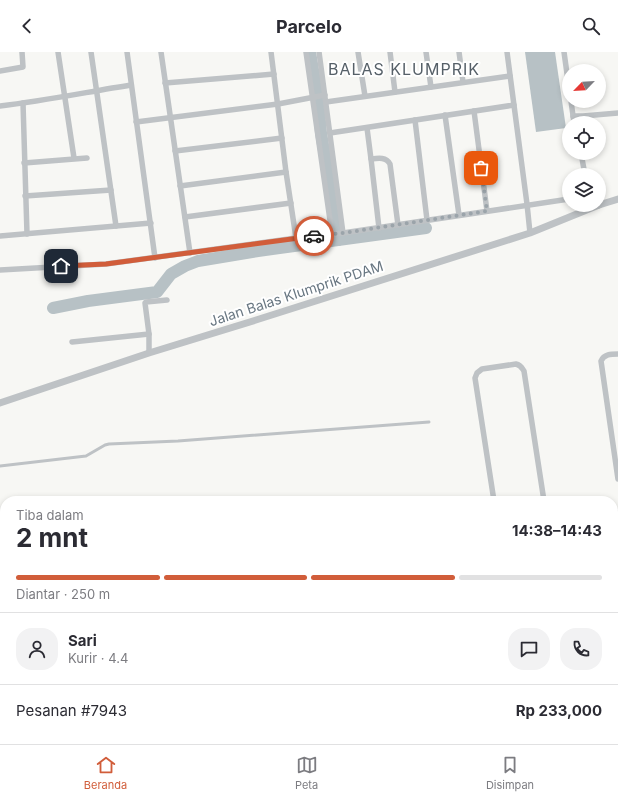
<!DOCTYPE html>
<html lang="id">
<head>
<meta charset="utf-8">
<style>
  body { margin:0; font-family:Inter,sans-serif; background:#f2f2f3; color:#2b2b33; height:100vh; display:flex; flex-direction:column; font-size:15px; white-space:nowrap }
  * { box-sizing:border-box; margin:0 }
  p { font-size:13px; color:#7c7c81 }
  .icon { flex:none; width:22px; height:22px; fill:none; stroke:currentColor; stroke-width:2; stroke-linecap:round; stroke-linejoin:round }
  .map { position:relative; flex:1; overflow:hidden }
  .drawer { position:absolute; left:0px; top:444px; width:618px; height:248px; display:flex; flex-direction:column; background:#fff; border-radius:16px 16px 0 0; box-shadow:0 2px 6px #0003 }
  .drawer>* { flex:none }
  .needle { width:26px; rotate:245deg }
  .tools { position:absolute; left:562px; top:12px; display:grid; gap:8px }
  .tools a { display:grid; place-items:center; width:44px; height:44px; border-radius:50%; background:#fff; box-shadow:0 2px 6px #0003; font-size:20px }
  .pin { position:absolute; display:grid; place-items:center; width:34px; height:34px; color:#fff; margin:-17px; border-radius:8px; box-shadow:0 2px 6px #0006 }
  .courier { position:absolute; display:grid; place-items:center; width:40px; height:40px; margin:-20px; border:3px solid #d15d3a; border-radius:50%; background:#fff; color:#222; box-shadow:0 1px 5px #0007 }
  .head em { font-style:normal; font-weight:700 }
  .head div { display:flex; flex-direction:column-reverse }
  .head { display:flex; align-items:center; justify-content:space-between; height:68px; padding:0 16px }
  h1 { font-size:26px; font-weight:700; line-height:30px }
  .bar { display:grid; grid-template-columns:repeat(4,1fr); gap:6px 4px; align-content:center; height:48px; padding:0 16px }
  .bar i { height:5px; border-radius:3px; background:#e1e1e2 }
  .bar .current { background:#d15d3a }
  .bar p { grid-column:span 4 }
  .line { display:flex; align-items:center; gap:10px; padding:0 16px; border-top:1px solid #e1e1e2 }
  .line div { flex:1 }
  .round { display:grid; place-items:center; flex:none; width:42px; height:42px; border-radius:16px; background:#f2f2f3 }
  header { display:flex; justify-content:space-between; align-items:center; height:52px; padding:0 16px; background:#fff; font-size:18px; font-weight:700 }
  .tabs { display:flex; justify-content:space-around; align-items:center; height:56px; border-top:1px solid #e1e1e2; background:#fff; font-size:11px; color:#7c7c81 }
  .tabs a { display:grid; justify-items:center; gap:2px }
  .tabs .current { color:#d15d3a }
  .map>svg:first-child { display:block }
  .water { fill:#b7c1c5 }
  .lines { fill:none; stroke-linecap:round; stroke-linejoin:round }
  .river { stroke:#b7c1c5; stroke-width:12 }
  .service { stroke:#bec2c5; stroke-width:3 }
  .minor { stroke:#bec2c5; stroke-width:5.5 }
  .tertiary { stroke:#bec2c5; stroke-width:7 }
  .done { stroke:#9ba4aa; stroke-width:4; stroke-dasharray:0 7.2 }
  .route { stroke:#d15d3a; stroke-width:5 }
  .labels { text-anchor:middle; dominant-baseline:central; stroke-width:4; stroke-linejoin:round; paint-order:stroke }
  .street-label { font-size:14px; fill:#697782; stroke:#fff }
  .quarter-label { font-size:16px; letter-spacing:1px; fill:#566068; stroke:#fff }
</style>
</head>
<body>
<header><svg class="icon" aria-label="back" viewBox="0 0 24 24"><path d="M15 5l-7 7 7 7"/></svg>Parcelo<svg class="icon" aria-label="search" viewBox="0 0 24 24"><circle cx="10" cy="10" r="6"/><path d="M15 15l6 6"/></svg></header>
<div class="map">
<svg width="618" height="692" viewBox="0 0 618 692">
  <rect width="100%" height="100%" fill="#f7f7f4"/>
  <!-- water -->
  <polygon class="water" points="525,0 555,0 566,76 536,80"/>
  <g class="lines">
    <!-- river -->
    <g class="river">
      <polyline points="310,0 318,47 321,81 337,175 338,188"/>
      <polyline points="53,256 88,249 157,240 171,222 185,214 198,209 258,199 426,176"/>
    </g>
    <!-- service -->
    <polyline class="service" points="0,414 86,404 105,393 109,392 178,389 429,370"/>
    <!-- minor -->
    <g class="minor">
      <polyline points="58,0 74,106"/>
      <polyline points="91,0 116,174"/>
      <polyline points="127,0 155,206"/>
      <polyline points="161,0 190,201"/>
      <polyline points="271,0 286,120 296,186"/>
      <polyline points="306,0 332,182"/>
      <polyline points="319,0 343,181"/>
      <polyline points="358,0 365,44"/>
      <polyline points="390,0 395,40"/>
      <polyline points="426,0 431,35"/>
      <polyline points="459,0 463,30"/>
      <polyline points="507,0 527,152 530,181"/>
      <polyline points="564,0 569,36"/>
      <polyline points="0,19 23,15 22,0"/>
      <polyline points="165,31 274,22"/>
      <polyline points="571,49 574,71"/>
      <polyline points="326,50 510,24"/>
      <polyline points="23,51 27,182"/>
      <path d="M0 54C44 49 87 40 131 33"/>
      <polyline points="474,59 487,159"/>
      <polyline points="445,63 459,163"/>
      <polyline points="573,64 583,64 618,61"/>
      <polyline points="415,68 427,168"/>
      <polyline points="136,70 278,52 325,43"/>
      <polyline points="367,76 371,107 379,176"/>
      <polyline points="330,81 514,53"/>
      <polyline points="175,99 282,86"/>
      <polyline points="581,101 585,123"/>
      <path d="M371 107C379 106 386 105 390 112L398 173"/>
      <polyline points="24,111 87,106"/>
      <polyline points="180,134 286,120"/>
      <polyline points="25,144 111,138"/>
      <polyline points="185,165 291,151"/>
      <polyline points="0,184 151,171"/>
      <polyline points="0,218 106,212 296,186 343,181 569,147"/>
      <polyline points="72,290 149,282"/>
      <polyline points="149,301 149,282 145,251 146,250 167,248"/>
      <path d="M618 302C611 302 604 302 601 309L618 427"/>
      <path d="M494 449 475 326 477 321 482 317 516 312C521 313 522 316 524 319L544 449"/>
      <polyline points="613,462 618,461"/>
      <polyline points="483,687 484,692"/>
    </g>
    <!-- tertiary -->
    <g class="tertiary">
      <polyline points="599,153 618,147"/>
      <polyline points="0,351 149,301 256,268 530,181 599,153"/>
    </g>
  </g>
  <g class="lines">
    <!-- done -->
    <polyline class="done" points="314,184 343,181 487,159 481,116"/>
    <!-- route -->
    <polyline class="route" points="61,214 106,212 314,184"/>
  </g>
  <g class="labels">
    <!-- street labels -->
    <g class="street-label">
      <text transform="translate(296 241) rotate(-18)">Jalan Balas Klumprik PDAM</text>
    </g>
    <!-- quarter labels -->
    <g class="quarter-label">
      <text x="404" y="17">BALAS KLUMPRIK</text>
    </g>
  </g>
</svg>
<div class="tools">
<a><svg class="needle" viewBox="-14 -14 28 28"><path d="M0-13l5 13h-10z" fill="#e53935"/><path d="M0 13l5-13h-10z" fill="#7c7c81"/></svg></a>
<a><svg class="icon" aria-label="locate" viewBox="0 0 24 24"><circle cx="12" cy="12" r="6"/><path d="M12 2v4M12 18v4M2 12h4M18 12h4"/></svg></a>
<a><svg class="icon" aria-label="layers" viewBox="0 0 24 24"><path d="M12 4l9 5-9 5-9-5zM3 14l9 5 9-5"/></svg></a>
</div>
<div class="pin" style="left:481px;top:116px;background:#ea580c"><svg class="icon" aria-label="bag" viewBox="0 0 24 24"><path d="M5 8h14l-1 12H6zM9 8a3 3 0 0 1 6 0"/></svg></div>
<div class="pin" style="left:61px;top:214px;background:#1f2937"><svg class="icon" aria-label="home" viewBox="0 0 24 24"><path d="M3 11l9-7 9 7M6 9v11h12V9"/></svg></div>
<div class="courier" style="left:314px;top:184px"><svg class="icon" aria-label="car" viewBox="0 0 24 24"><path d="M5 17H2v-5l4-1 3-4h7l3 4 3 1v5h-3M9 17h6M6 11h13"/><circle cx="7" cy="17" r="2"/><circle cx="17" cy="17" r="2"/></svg></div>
<section class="drawer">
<div class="head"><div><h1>2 mnt</h1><p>Tiba dalam</p></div><em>14:38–14:43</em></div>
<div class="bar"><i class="current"></i><i class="current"></i><i class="current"></i><i></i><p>Diantar · 250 m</p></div>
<div class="line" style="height:72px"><a class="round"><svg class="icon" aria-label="person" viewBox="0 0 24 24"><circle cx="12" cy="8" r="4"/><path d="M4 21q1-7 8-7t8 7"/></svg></a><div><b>Sari</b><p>Kurir · 4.4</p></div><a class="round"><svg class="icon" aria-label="chat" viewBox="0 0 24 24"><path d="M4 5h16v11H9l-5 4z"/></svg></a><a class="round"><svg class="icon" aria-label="phone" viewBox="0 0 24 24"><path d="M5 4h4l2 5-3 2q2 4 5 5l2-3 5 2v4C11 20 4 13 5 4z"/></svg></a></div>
<div class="line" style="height:52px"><div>Pesanan #7943</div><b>Rp 233,000</b></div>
</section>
</div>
<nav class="tabs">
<a class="current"><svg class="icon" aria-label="home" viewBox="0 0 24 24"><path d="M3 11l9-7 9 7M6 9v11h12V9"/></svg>Beranda</a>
<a><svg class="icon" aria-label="map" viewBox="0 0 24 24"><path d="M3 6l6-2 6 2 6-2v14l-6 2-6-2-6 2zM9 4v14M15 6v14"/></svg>Peta</a>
<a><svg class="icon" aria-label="saved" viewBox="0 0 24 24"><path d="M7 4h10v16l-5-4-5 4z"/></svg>Disimpan</a>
</nav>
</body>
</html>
